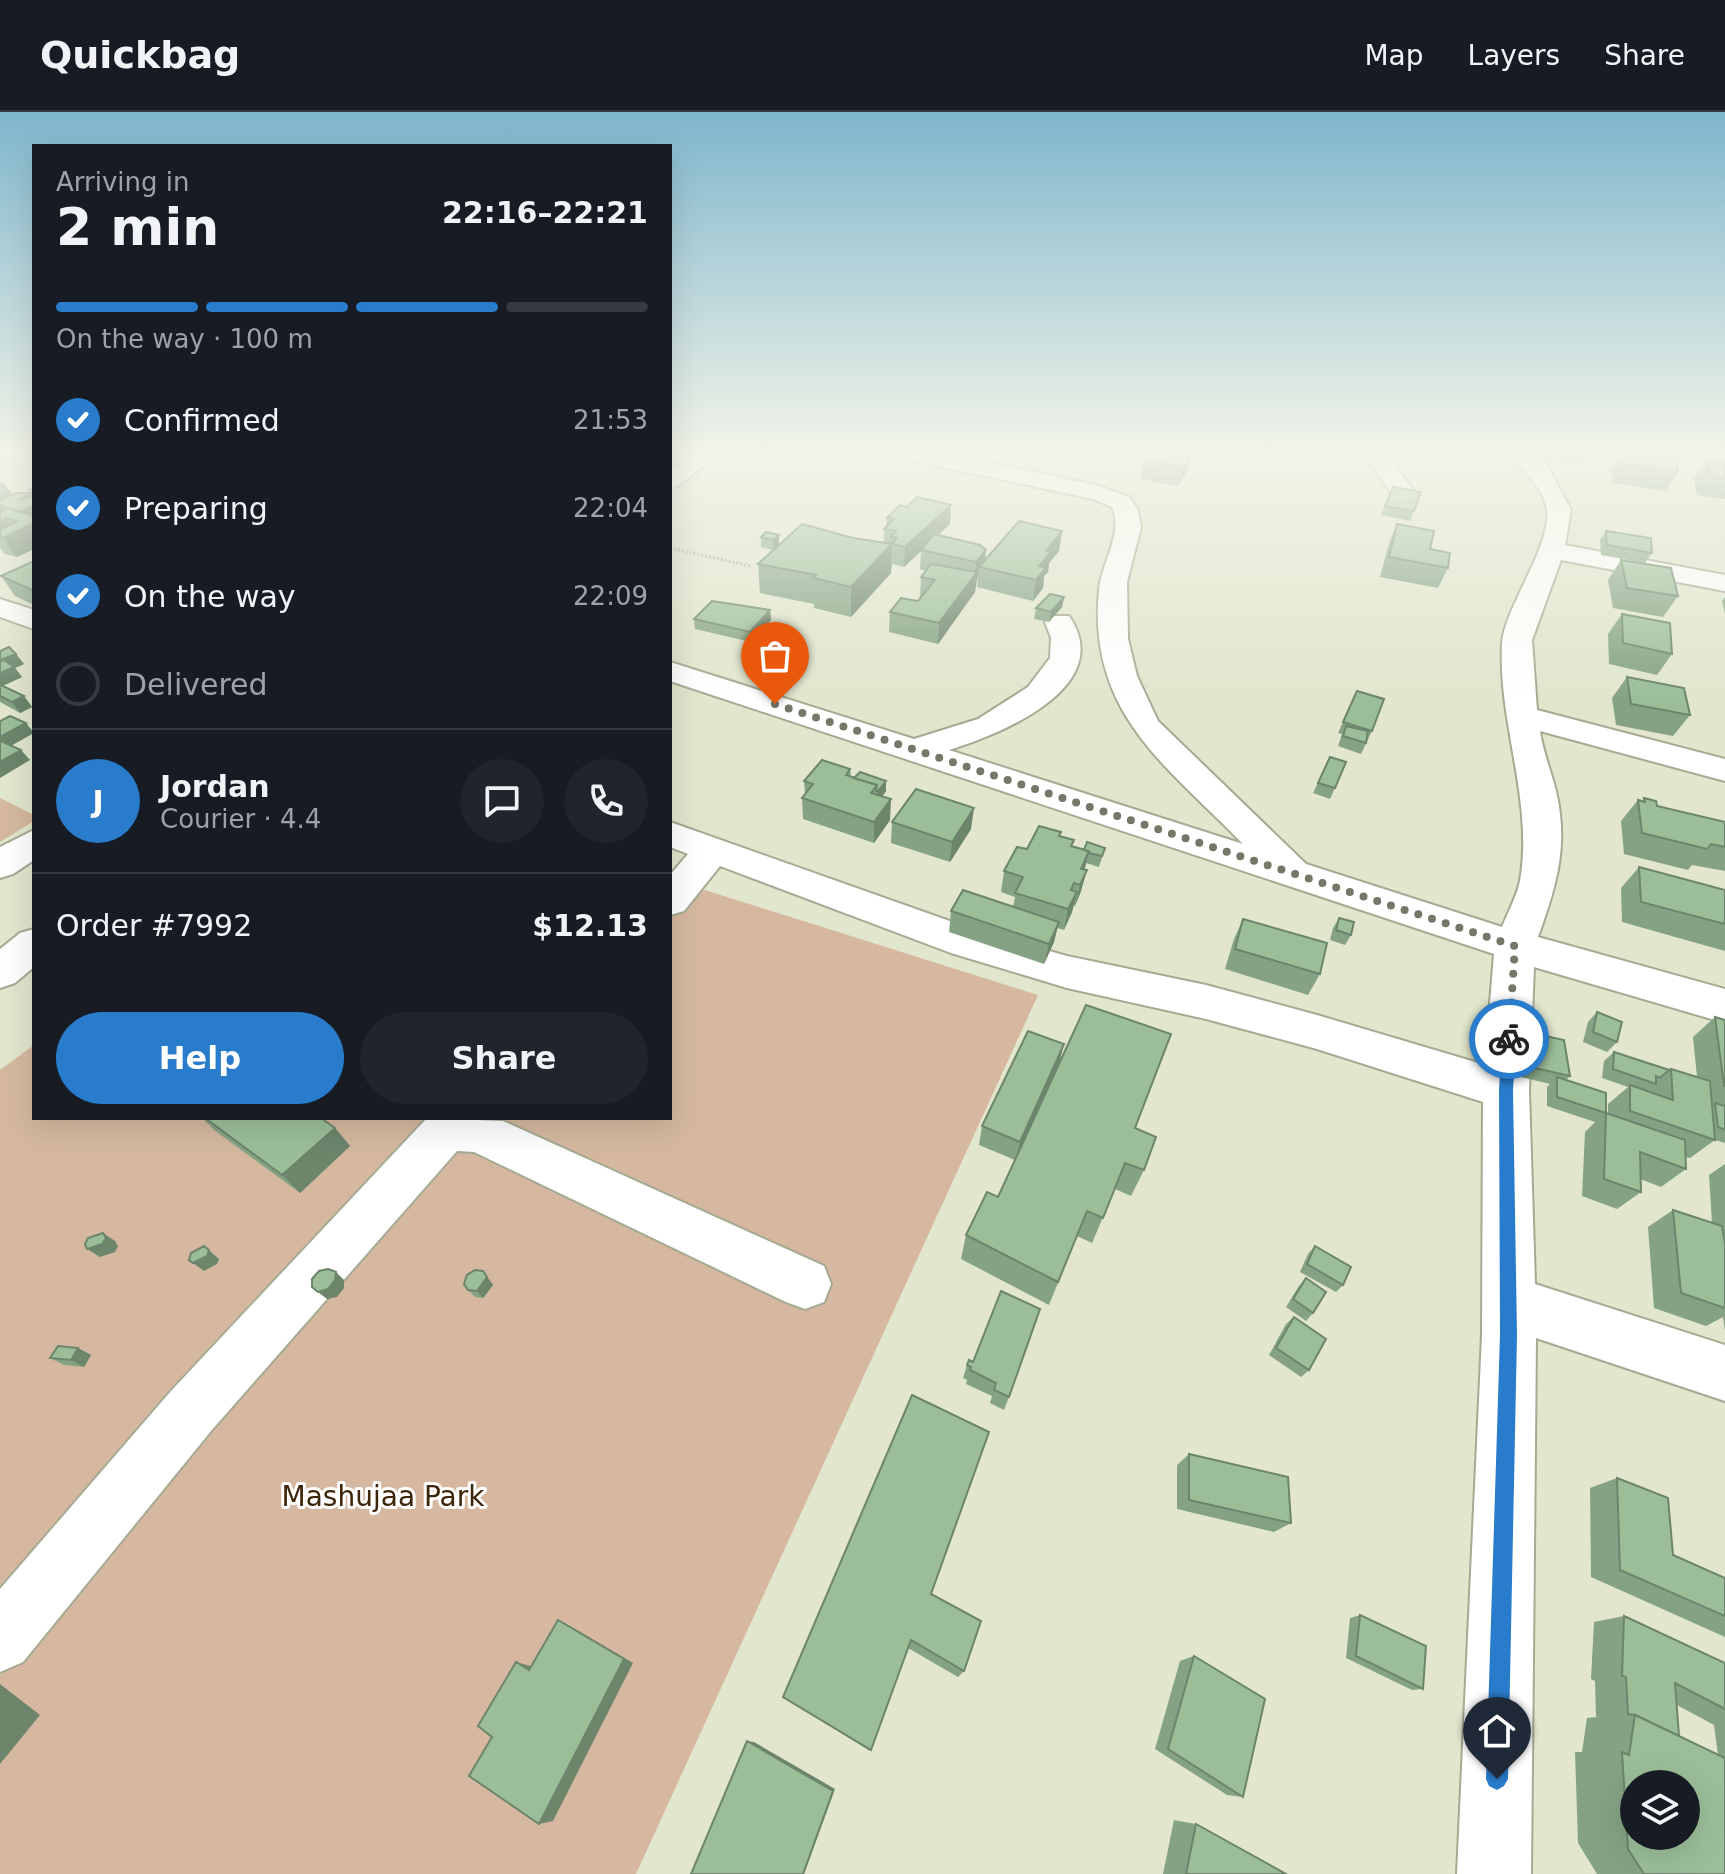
<!DOCTYPE html>
<html lang="en">
<head>
<meta charset="utf-8">
<style>
  body { margin:0; font-family:"DejaVu Sans",sans-serif; background:#20242c; color:#f1f3f6; height:100vh; display:flex; flex-direction:column; font-size:30px; white-space:nowrap }
  * { box-sizing:border-box; margin:0 }
  p { font-size:26px; color:#9ea1a6 }
  .icon { flex:none; width:44px; height:44px; fill:none; stroke:currentColor; stroke-width:2; stroke-linecap:round; stroke-linejoin:round }
  .map { position:relative; flex:1; overflow:hidden }
  .side { position:absolute; left:32px; top:32px; width:640px; height:976px; display:flex; flex-direction:column; background:#171b24; border-radius:0px; box-shadow:0 8px 32px #0002 }
  .side>* { flex:none }
  .controls { position:absolute; left:1620px; top:1658px; display:grid; gap:16px }
  .controls a { display:grid; place-items:center; width:80px; height:80px; border-radius:50%; background:#171b24; box-shadow:0 8px 32px #0002; font-size:40px }
  .pin { position:absolute; display:grid; place-items:center; width:68px; height:68px; color:#fff; margin:-82px -34px; border-radius:50% 50% 50% 0; rotate:-45deg; box-shadow:0 0 8px #0007 }
  .pin .icon { rotate:45deg }
  .courier { position:absolute; display:grid; place-items:center; width:80px; height:80px; margin:-40px; border:6px solid #297ccb; border-radius:50%; background:#fff; color:#222; box-shadow:0 2px 10px #0007 }
  .overview em { font-style:normal; font-weight:700 }
  .overview div { display:flex; flex-direction:column-reverse }
  .overview { display:flex; align-items:center; justify-content:space-between; height:136px; padding:0 24px }
  h1 { font-size:52px; font-weight:700; line-height:60px }
  .bar { display:grid; grid-template-columns:repeat(4,1fr); gap:12px 8px; align-content:center; height:96px; padding:0 24px }
  .bar i { height:10px; border-radius:6px; background:#363941 }
  .bar .active { background:#297ccb }
  .bar p { grid-column:span 4 }
  .line { display:flex; align-items:center; gap:20px; padding:0 24px; border-top:2px solid #363941 }
  .line div { flex:1 }
  .round { display:grid; place-items:center; flex:none; width:84px; height:84px; border-radius:42px; background:#20242c }
  ol { padding:0 24px; list-style:none }
  li { display:flex; align-items:center; gap:24px; height:88px }
  li p { margin-inline-start:auto }
  li .icon { padding:8px; border-radius:50%; background:#297ccb; color:#fff; stroke-width:4 }
  li:last-child { color:#9ea1a6 }
  li i { width:44px; height:44px; border:4px solid #363941; border-radius:50% }
  .cta { display:flex; gap:16px; margin-top:auto; padding:16px 24px }
  .cta a { flex:1; height:92px; border-radius:48px; background:#297ccb; color:#fff; font-size:32px; font-weight:700; line-height:92px; text-align:center }
  .cta a+a { background:#20242c; color:#f1f3f6 }
  header { display:flex; align-items:center; gap:48px; box-sizing:border-box; height:112px; padding:0 40px; background:#171b24; border-bottom:2px solid #363941 }
  header strong { font-size:38px }
  nav { display:flex; gap:44px; margin-inline-start:auto; font-size:28px }
  .map>svg:first-child { display:block }
  .green { fill:#d5b89f }
  .lines { fill:none; stroke-linecap:round; stroke-linejoin:round }
  .minor-casing { stroke:#a6aa93; stroke-width:4 }
  .path { stroke:#acb09c; stroke-width:3; stroke-dasharray:2 2; stroke-linecap:butt }
  .minor { fill:#fff; fill-rule:evenodd }
  .wall { fill:#85a384; fill-rule:evenodd }
  .shaded-wall { fill:#6c856b }
  .building { fill:#9bbe99; stroke:#6c856b; stroke-width:2; fill-rule:evenodd }
  .route { fill:#297ccb }
  .done { stroke:#757869; stroke-width:8; stroke-dasharray:0 14.4 }
  .labels { text-anchor:middle; dominant-baseline:central; stroke-width:6; stroke-linejoin:round; paint-order:stroke }
  .near-park-label { font-size:28px; fill:#3e2408; stroke:#fff }
</style>
</head>
<body>
<header>
<strong>Quickbag</strong>
<nav><a>Map</a><a>Layers</a><a>Share</a></nav>
</header>
<div class="map">
<svg width="1725" height="1762" viewBox="0 0 1725 1762">
  <rect width="100%" height="100%" fill="#e1e6cd"/>
  <!-- green -->
  <g class="green">
    <polygon points="0,686 34,703 34,709 0,730"/>
    <polygon points="670,767 1038,883 636,1762 0,1762 0,958 34,933 34,1006 670,1006"/>
  </g>
  <g class="lines">
    <defs>
      <g id="minor">
        <polygon points="697,338 723,338 678,374 670,376 670,358"/>
        <path d="M885 338H930L1095 373 1129 385 1138 398 1141 415 1127 470 1128 527 1137 564 1158 609 1306 752 1502 815C1509 798 1519 780 1521 763 1532 685 1498 610 1502 532 1504 496 1551 436 1547 398 1544 374 1519 356 1506 338H1531L1547 353 1571 398 1565 433 1725 463V479L1561 448 1532 528 1537 598 1725 647V669L1540 619C1543 640 1551 659 1556 679 1569 734 1556 775 1538 825L1725 877V911L1534 855 1529 978 1535 1172 1725 1233V1289L1536 1226 1531 1762H1457L1482 1223 1483 990 1317 937 1206 907 1067 876 951 841 720 754 684 799 670 803V763L688 742 670 735V710L975 818 1067 844 1206 873 1317 903 1485 953 1494 842 670 569V550L914 627 978 607 1028 575 1050 546 1051 526 1045 510 1049 504H1069C1118 575 999 623 949 638L1243 732C1166 653 1087 601 1099 478 1101 452 1124 420 1112 395L1093 387 896 345Z"/>
        <polygon points="1361,338 1384,338 1412,377 1408,382 1392,382"/>
        <polygon points="0,487 34,498 34,517 0,505"/>
        <polygon points="34,718 34,748 13,762 0,766 0,735"/>
        <polygon points="34,817 34,855 15,871 0,876 0,837 20,821"/>
        <polygon points="427,1006 503,1009 824,1154 831,1172 824,1190 805,1197 786,1190 474,1040 457,1039 211,1319 23,1550 0,1560 0,1477 171,1279"/>
      </g>
    </defs>
    <!-- minor casing -->
    <use href="#minor" class="minor-casing"/>
    <!-- path -->
    <polyline class="path" points="670,436 751,454"/>
    <!-- minor -->
    <use href="#minor" class="minor"/>
  </g>
  <!-- wall -->
  <g class="wall">
    <polygon points="1101,338 1119,338 1117,341"/>
    <polygon points="1150,338 1188,357 1178,374 1140,367 1144,348"/>
    <polygon points="1533,338 1591,338 1584,351 1532,345"/>
    <polygon points="1622,338 1678,360 1666,379 1612,371 1611,356"/>
    <polygon points="1706,348 1725,351 1725,387 1697,383 1694,367"/>
    <polygon points="0,369 13,383 30,381 27,377 34,374 34,437 17,445 5,442 0,436"/>
    <polygon points="1393,375 1414,399 1410,409 1381,403"/>
    <polygon points="951,393 950,412 938,423 986,438 985,449 1062,419 1059,439 1049,451 1048,460 1044,464 1043,476 1033,489 977,475 978,465 976,467 975,480 938,532 889,520 890,500 918,489 921,485 920,485 921,465 926,459 920,457 921,439 904,455 892,452 891,461 851,505 814,496 814,492 760,481 758,452 773,438 761,435 761,425 766,420 779,432 853,426 884,430 884,417 886,415 887,406 907,395"/>
    <polygon points="1397,412 1430,437 1448,456 1438,476 1380,465 1389,431"/>
    <polygon points="1606,419 1652,441 1645,451 1601,443 1600,428"/>
    <polygon points="1621,448 1678,484 1663,505 1613,496 1608,468"/>
    <polygon points="34,449 34,493 15,484 1,464"/>
    <polygon points="1064,485 1062,495 1049,510 1034,507 1036,496"/>
    <polygon points="1725,485 1725,502 1722,489"/>
    <polygon points="770,498 771,508 751,530 695,517 694,507"/>
    <polygon points="1622,502 1672,542 1657,563 1609,552 1608,522"/>
    <polygon points="0,539 24,552 15,556 22,565 3,574 24,584 32,595 20,601 0,590"/>
    <polygon points="1627,565 1690,603 1673,624 1616,613 1612,586"/>
    <polygon points="1357,579 1372,619 1361,642 1338,634 1342,622 1338,621"/>
    <polygon points="1330,645 1335,676 1330,687 1313,681"/>
    <polygon points="850,657 851,665 854,666 886,669 886,679 882,685 890,708 874,731 803,707 802,686 805,681 804,669"/>
    <polygon points="1644,686 1657,694 1725,710 1725,759 1692,753 1688,758 1624,742 1621,709 1638,688 1642,689"/>
    <polygon points="892,710 971,717 950,750 891,731"/>
    <polygon points="1060,724 1072,734 1084,738 1105,736 1099,755 1086,751 1081,779 1075,794 1074,793 1072,800 1064,818 1057,816 1054,830 1044,852 949,820 951,799 1013,795 1015,785 1001,780 1004,759 1027,737"/>
    <polygon points="1639,755 1725,778 1725,839 1622,810 1621,776"/>
    <polygon points="1339,806 1351,823 1345,833 1330,828 1333,816"/>
    <polygon points="1243,807 1320,862 1308,883 1225,857 1234,827"/>
    <polygon points="1597,900 1617,930 1607,940 1583,930 1588,910"/>
    <polygon points="1715,905 1725,908 1725,1031 1715,1028 1690,1046 1685,1045 1686,1057 1661,1075 1640,1067 1641,1080 1617,1097 1582,1084 1585,1020 1595,1010 1547,994 1547,975 1550,972 1512,963 1508,928 1517,918 1570,964 1566,968 1608,1002 1608,992 1628,975 1602,966 1604,949 1614,940 1669,958 1671,957 1697,965 1693,925"/>
    <polygon points="1064,932 1059,951 1135,1016 1144,1058 1131,1084 1115,1077 1092,1131 1077,1124 1049,1193 961,1147 966,1123 998,1085 1015,1048 979,1033 982,1014"/>
    <polygon points="202,1006 321,1006 335,1016 350,1034 300,1081 214,1018"/>
    <polygon points="1725,1052 1725,1219 1723,1205 1706,1214 1654,1196 1648,1115 1673,1098 1712,1111 1709,1063"/>
    <polygon points="1315,1134 1343,1173 1336,1180 1300,1160 1308,1142"/>
    <polygon points="483,1159 493,1173 483,1186 475,1185 468,1178"/>
    <polygon points="1306,1166 1313,1201 1306,1209 1286,1195 1299,1174"/>
    <polygon points="1040,1197 1009,1285 1004,1298 990,1291 992,1284 966,1272 967,1268 963,1266 967,1253 973,1250"/>
    <polygon points="1294,1205 1309,1258 1301,1265 1269,1243 1286,1212"/>
    <polygon points="78,1236 91,1243 84,1255 64,1253 50,1246"/>
    <polygon points="1189,1342 1291,1411 1274,1420 1177,1397 1177,1353"/>
    <polygon points="1617,1366 1673,1443 1725,1466 1725,1525 1591,1465 1590,1376"/>
    <polygon points="931,1482 964,1559 958,1565 908,1536 870,1639 783,1585"/>
    <polygon points="1360,1503 1423,1577 1412,1578 1346,1546 1350,1506"/>
    <path d="M1624 1504 1725 1551V1762H1597L1578 1731 1575 1640H1582L1587 1606 1597 1605 1596 1604 1595 1569 1591 1567 1594 1510ZM1677 1593 1714 1613 1718 1643 1679 1624Z"/>
    <polygon points="1194,1544 1243,1685 1227,1683 1155,1637 1180,1549"/>
    <polygon points="1174,1708 1196,1712 1286,1762 1163,1762"/>
  </g>
  <!-- shaded-wall -->
  <g class="shaded-wall">
    <polygon points="1193,338 1188,357 1178,374 1183,355"/>
    <polygon points="4,371 17,389 0,396 0,372"/>
    <polygon points="32,382 34,385 34,406 18,401 19,388"/>
    <polygon points="951,393 950,412 904,455 905,435"/>
    <polygon points="5,395 14,409 6,406 16,420 34,411 34,437 17,445 3,426 0,425 0,397"/>
    <polygon points="1062,419 1059,439 1049,451 1048,460 1044,464 1043,476 1033,489 1036,468 1039,454 1046,439"/>
    <polygon points="779,423 779,432 774,438 773,428"/>
    <polygon points="892,432 891,461 851,505 851,475"/>
    <polygon points="986,438 984,456 979,455 975,480 938,532 939,511 975,462 976,450"/>
    <polygon points="1064,485 1062,495 1049,510 1051,500"/>
    <polygon points="770,498 771,508 751,530 750,520"/>
    <polygon points="16,542 24,552 15,556 22,565 0,575 0,561 7,558 0,548"/>
    <polygon points="24,584 32,595 20,601 12,590"/>
    <polygon points="26,611 34,621 0,640 0,625"/>
    <polygon points="21,638 30,648 0,666 0,650"/>
    <polygon points="886,669 886,679 878,690 878,679"/>
    <polygon points="891,687 890,708 874,731 874,710"/>
    <polygon points="974,696 971,717 950,750 952,730"/>
    <polygon points="1089,739 1084,760 1081,757"/>
    <polygon points="1087,758 1081,779 1075,794 1080,773"/>
    <polygon points="1077,780 1072,800 1064,818 1068,797"/>
    <polygon points="1059,810 1054,830 1044,852 1049,832"/>
    <polygon points="1064,932 1059,951 1016,1048 1020,1030"/>
    <polygon points="335,1016 350,1034 300,1081 282,1063"/>
    <polygon points="103,1121 115,1129 118,1134 115,1140 100,1145 87,1137"/>
    <polygon points="204,1134 219,1147 217,1152 204,1159 193,1151"/>
    <polygon points="483,1159 493,1173 483,1186 477,1179"/>
    <polygon points="336,1160 344,1168 344,1176 337,1185 327,1187 318,1180"/>
    <polygon points="78,1236 91,1243 84,1255 71,1248"/>
    <polygon points="558,1508 570,1514 633,1551 553,1709 539,1712"/>
    <polygon points="516,1550 530,1554 542,1562 529,1558"/>
    <polygon points="0,1572 40,1603 0,1652"/>
    <polygon points="747,1629 754,1630 835,1677 804,1762 803,1762"/>
  </g>
  <!-- building -->
  <g class="building">
    <polygon points="1150,338 1193,338 1183,355 1144,348"/>
    <polygon points="1622,338 1676,346 1678,360 1623,352"/>
    <polygon points="1706,348 1725,351 1725,366 1710,364"/>
    <polygon points="1393,375 1421,380 1414,399 1385,394"/>
    <polygon points="0,378 11,379 0,383"/>
    <polygon points="16,381 33,381 19,388 34,384 34,393 20,400 6,397 0,393 0,388"/>
    <polygon points="917,385 951,393 905,435 892,432 897,426 891,425 896,419 884,417 894,407 887,406 900,393 907,395"/>
    <polygon points="7,396 34,404 34,411 3,426 0,425 0,418 17,409 6,406 1,409 5,410 0,412 0,400"/>
    <polygon points="1019,409 1062,419 1046,439 1051,440 1039,454 1046,456 1036,468 979,455"/>
    <polygon points="802,412 853,426 892,432 851,475 813,466 816,463 758,452"/>
    <polygon points="1397,412 1434,419 1430,437 1450,441 1448,456 1389,445"/>
    <polygon points="1606,419 1651,426 1652,441 1607,433"/>
    <polygon points="766,420 779,423 773,428 761,425"/>
    <polygon points="934,422 980,433 986,438 976,450 921,438"/>
    <polygon points="1621,448 1671,456 1678,484 1627,476"/>
    <polygon points="34,449 34,479 1,464"/>
    <polygon points="931,452 977,460 939,511 890,500 901,486 918,489 935,468 921,465"/>
    <polygon points="1050,482 1064,485 1051,500 1036,496"/>
    <polygon points="712,489 770,498 750,520 694,507"/>
    <polygon points="1622,502 1670,511 1672,542 1623,531"/>
    <polygon points="9,535 16,542 0,548 0,539"/>
    <polygon points="4,548 14,555 0,561 0,550"/>
    <polygon points="1627,565 1684,576 1690,603 1631,592"/>
    <polygon points="0,573 1,573 24,584 12,590 0,584"/>
    <polygon points="1357,579 1384,587 1372,619 1343,610"/>
    <polygon points="10,604 26,611 0,625 0,609"/>
    <polygon points="1346,614 1368,619 1366,631 1343,624"/>
    <polygon points="0,629 1,629 21,638 0,650"/>
    <polygon points="1330,645 1346,650 1335,676 1318,671"/>
    <polygon points="822,648 850,657 846,663 877,673 871,681 891,687 874,710 802,686 813,672 804,669"/>
    <polygon points="860,660 886,669 878,679 876,679 877,673 854,666"/>
    <polygon points="916,677 974,696 952,730 892,710"/>
    <polygon points="1644,686 1656,689 1657,694 1725,710 1725,735 1711,732 1707,737 1642,721 1638,688 1645,690"/>
    <polygon points="1039,714 1061,720 1059,724 1074,728 1071,734 1089,739 1081,757 1087,758 1080,773 1074,771 1071,778 1077,780 1068,797 1015,781 1023,765 1004,759 1017,735 1027,737"/>
    <polygon points="1087,730 1105,736 1102,744 1089,741 1089,739 1084,738"/>
    <polygon points="1639,755 1725,778 1725,812 1641,790"/>
    <polygon points="963,778 1059,810 1049,832 951,799"/>
    <polygon points="1339,806 1354,810 1351,823 1336,818"/>
    <polygon points="1243,807 1327,831 1320,862 1235,837"/>
    <polygon points="1086,893 1171,922 1135,1016 1156,1025 1144,1058 1125,1051 1103,1106 1087,1099 1058,1170 966,1123 987,1080 998,1085"/>
    <polygon points="1597,900 1622,910 1617,930 1593,920"/>
    <polygon points="1715,905 1725,908 1725,974 1724,974"/>
    <polygon points="1517,918 1564,928 1570,964 1522,953"/>
    <polygon points="1028,919 1064,932 1020,1030 982,1014"/>
    <polygon points="1614,940 1669,958 1660,966 1656,964 1656,972 1613,957"/>
    <polygon points="1671,957 1710,969 1715,1028 1630,999 1630,973 1673,988"/>
    <polygon points="1557,965 1606,981 1606,1001 1557,985"/>
    <polygon points="1715,991 1725,994 1725,1018 1718,1015"/>
    <polygon points="1606,1001 1685,1028 1686,1057 1640,1040 1641,1080 1604,1067"/>
    <polygon points="205,1006 321,1006 335,1016 282,1063"/>
    <polygon points="1673,1098 1722,1114 1725,1132 1725,1196 1681,1181"/>
    <polygon points="103,1121 106,1126 102,1132 87,1137 85,1132 88,1126"/>
    <polygon points="204,1134 209,1138 207,1144 193,1151 189,1148 191,1141"/>
    <polygon points="1315,1134 1351,1155 1343,1173 1307,1152"/>
    <polygon points="328,1157 336,1160 335,1168 328,1177 318,1180 312,1175 312,1167 319,1159"/>
    <polygon points="475,1158 483,1159 487,1165 477,1179 468,1178 464,1172 467,1163"/>
    <polygon points="1306,1166 1326,1180 1313,1201 1293,1187"/>
    <polygon points="1001,1179 1040,1197 1009,1285 994,1278 996,1271 970,1258 971,1255 967,1253 969,1248 973,1250"/>
    <polygon points="1294,1205 1326,1227 1309,1258 1276,1236"/>
    <polygon points="58,1234 78,1236 71,1248 50,1246"/>
    <polygon points="912,1283 989,1320 931,1482 981,1509 964,1559 911,1528 871,1638 783,1585"/>
    <polygon points="1189,1342 1288,1365 1291,1411 1189,1388"/>
    <polygon points="1617,1366 1668,1386 1673,1443 1725,1466 1725,1504 1620,1458"/>
    <polygon points="1360,1503 1426,1534 1423,1577 1356,1544"/>
    <polygon points="1624,1504 1725,1551 1725,1597 1675,1571 1679,1624 1635,1603 1628,1602 1626,1565 1622,1564"/>
    <polygon points="558,1508 624,1547 539,1712 469,1664 492,1625 478,1614 516,1550 529,1558"/>
    <polygon points="1194,1544 1265,1587 1243,1685 1168,1637"/>
    <path d="M1635 1603 1725 1646V1762H1644L1628 1737 1622 1640 1629 1643ZM1634 1672H1686V1724H1634Z"/>
    <polygon points="747,1629 833,1679 803,1762 691,1762"/>
    <polygon points="1196,1712 1286,1762 1186,1762"/>
  </g>
  <!-- sky -->
  <linearGradient id="sky" x2="0" y2="1"><stop stop-color="#7fb6cd"/><stop offset="0.58" stop-color="#f2f4e8"/><stop offset="1" stop-color="#f2f4e8" stop-opacity="0"/></linearGradient>
  <rect width="1725" height="585" fill="url(#sky)"/>
  <!-- route -->
  <polygon class="route" points="1509,922 1516,927 1513,978 1517,1223 1508,1667 1504,1674 1497,1678 1489,1674 1486,1667 1500,1223 1499,978 1502,927"/>
  <g class="lines">
    <!-- done -->
    <polyline class="done" points="775,592 1515,834 1509,927"/>
  </g>
  <g class="labels">
    <!-- near-park labels -->
    <g class="near-park-label">
      <text x="383" y="1384">Mashujaa Park</text>
    </g>
  </g>
</svg>
<div class="controls">
<a><svg class="icon" aria-label="layers" viewBox="0 0 24 24"><path d="M12 4l9 5-9 5-9-5zM3 14l9 5 9-5"/></svg></a>
</div>
<div class="pin" style="left:775px;top:592px;background:#ea580c"><svg class="icon" aria-label="bag" viewBox="0 0 24 24"><path d="M5 8h14l-1 12H6zM9 8a3 3 0 0 1 6 0"/></svg></div>
<div class="pin" style="left:1497px;top:1667px;background:#1f2937"><svg class="icon" aria-label="home" viewBox="0 0 24 24"><path d="M3 11l9-7 9 7M6 9v11h12V9"/></svg></div>
<div class="courier" style="left:1509px;top:927px"><svg class="icon" aria-label="bike" viewBox="0 0 24 24"><circle cx="6" cy="16" r="4"/><circle cx="18" cy="16" r="4"/><path d="M6 16l4-8h5l3 8M10 8l3 8H6M13 5h3"/></svg></div>
<section class="side">
<div class="overview"><div><h1>2 min</h1><p>Arriving in</p></div><em>22:16–22:21</em></div>
<div class="bar"><i class="active"></i><i class="active"></i><i class="active"></i><i></i><p>On the way · 100 m</p></div>
<ol>
<li><svg class="icon" aria-label="check" viewBox="0 0 24 24"><path d="M5 12l5 5 9-10"/></svg>Confirmed<p>21:53</p></li>
<li><svg class="icon" aria-label="check" viewBox="0 0 24 24"><path d="M5 12l5 5 9-10"/></svg>Preparing<p>22:04</p></li>
<li><svg class="icon" aria-label="check" viewBox="0 0 24 24"><path d="M5 12l5 5 9-10"/></svg>On the way<p>22:09</p></li>
<li><i></i>Delivered</li>
</ol>
<div class="line" style="height:144px"><b class="round" style="background:#297ccb;color:#fff">J</b><div><b>Jordan</b><p>Courier · 4.4</p></div><a class="round"><svg class="icon" aria-label="chat" viewBox="0 0 24 24"><path d="M4 5h16v11H9l-5 4z"/></svg></a><a class="round"><svg class="icon" aria-label="phone" viewBox="0 0 24 24"><path d="M5 4h4l2 5-3 2q2 4 5 5l2-3 5 2v4C11 20 4 13 5 4z"/></svg></a></div>
<div class="line" style="height:104px"><div>Order #7992</div><b>$12.13</b></div>
<div class="cta"><a>Help</a><a>Share</a></div>
</section>
</div>
</body>
</html>
